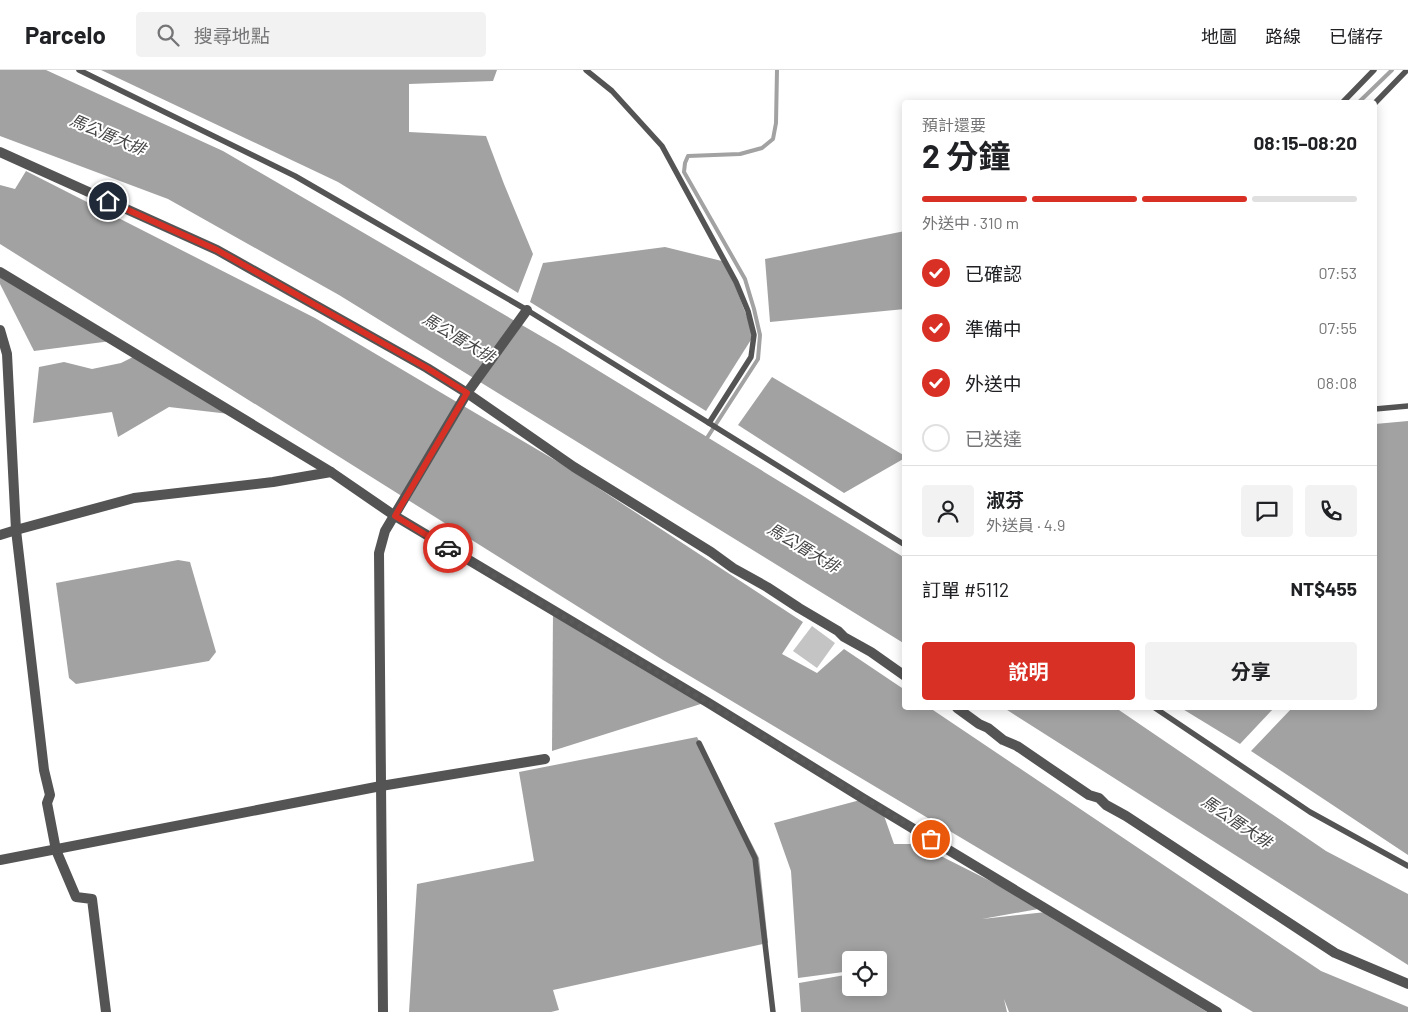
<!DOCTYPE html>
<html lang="zh-TW">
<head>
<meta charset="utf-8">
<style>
  body { margin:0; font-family:Barlow,"Noto Sans TC",sans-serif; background:#f2f2f2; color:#202124; height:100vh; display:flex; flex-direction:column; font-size:19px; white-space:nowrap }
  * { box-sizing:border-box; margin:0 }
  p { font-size:16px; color:#757577 }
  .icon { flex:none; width:28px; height:28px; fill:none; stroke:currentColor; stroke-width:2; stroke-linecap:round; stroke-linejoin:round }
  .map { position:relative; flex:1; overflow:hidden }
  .drawer { position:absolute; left:902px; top:30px; width:475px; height:610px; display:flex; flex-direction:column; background:#fff; border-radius:5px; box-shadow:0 2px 12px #0003 }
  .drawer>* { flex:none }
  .tools { position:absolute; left:842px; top:881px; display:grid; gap:10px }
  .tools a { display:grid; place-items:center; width:45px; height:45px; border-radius:5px; background:#fff; box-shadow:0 2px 12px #0003; font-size:25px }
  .pin { position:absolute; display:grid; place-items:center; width:42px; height:42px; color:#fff; margin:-21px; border:2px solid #fff; border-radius:50%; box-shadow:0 1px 5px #0007 }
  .courier { position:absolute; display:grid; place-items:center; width:50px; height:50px; margin:-25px; border:4px solid #d93025; border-radius:50%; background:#fff; color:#222; box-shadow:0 1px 6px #0007 }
  .summary em { font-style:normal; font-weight:700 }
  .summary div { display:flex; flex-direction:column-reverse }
  .summary { display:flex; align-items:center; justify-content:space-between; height:85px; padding:0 20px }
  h1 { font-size:32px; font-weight:700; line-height:38px }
  .bar { display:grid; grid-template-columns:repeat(4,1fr); gap:8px 5px; align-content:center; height:60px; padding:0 20px }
  .bar i { height:6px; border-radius:4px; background:#e0e0e0 }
  .bar .active { background:#d93025 }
  .bar p { grid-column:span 4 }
  .line { display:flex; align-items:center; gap:12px; padding:0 20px; border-top:1px solid #e0e0e0 }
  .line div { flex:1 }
  .round { display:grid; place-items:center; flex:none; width:52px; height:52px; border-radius:5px; background:#f2f2f2 }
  ol { padding:0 20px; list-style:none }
  li { display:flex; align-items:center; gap:15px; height:55px }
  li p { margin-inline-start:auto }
  li .icon { padding:5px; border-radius:50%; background:#d93025; color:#fff; stroke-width:4 }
  li:last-child { color:#757577 }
  li i { width:28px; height:28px; border:2px solid #e0e0e0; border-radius:50% }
  .button { display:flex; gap:10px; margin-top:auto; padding:10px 20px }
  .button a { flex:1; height:58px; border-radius:5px; background:#d93025; color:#fff; font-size:20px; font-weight:700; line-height:58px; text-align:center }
  .button a+a { background:#f2f2f2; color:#202124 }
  header { display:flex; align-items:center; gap:30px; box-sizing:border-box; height:70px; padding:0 25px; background:#fff; border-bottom:1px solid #e0e0e0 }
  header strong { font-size:24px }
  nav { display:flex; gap:28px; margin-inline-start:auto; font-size:18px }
  .search { width:350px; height:45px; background:#f2f2f2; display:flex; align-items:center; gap:12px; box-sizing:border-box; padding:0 18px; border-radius:5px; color:#757577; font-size:19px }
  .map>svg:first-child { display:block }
  .water { fill:#a2a2a2 }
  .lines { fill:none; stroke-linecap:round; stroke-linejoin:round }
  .stream { stroke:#a2a2a2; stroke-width:4 }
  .building { fill:#c4c4c4 }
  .lane { stroke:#545454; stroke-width:5.5 }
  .street { stroke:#545454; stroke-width:10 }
  .done { stroke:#595959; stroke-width:5; stroke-dasharray:0 9 }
  .route { stroke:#d93025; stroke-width:6 }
  .labels { text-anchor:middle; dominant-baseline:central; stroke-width:4; stroke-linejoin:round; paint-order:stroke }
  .water-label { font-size:16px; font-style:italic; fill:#434343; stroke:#fff }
</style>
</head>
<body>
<header>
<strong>Parcelo</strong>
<div class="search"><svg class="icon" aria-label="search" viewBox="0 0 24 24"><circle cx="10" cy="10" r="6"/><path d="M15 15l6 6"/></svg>搜尋地點</div>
<nav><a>地圖</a><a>路線</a><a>已儲存</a></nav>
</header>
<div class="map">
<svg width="1408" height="942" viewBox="0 0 1408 942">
  <rect width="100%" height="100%" fill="#fff"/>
  <!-- water -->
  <g class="water">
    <polygon points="0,0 46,0 223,81 558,276 905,488 905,574 339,225 168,129 0,66"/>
    <polygon points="101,0 497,0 493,11 409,14 409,62 486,66 504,114 533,184 518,223 338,112"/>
    <polygon points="26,101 315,248 560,393 803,552 782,584 817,603 844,579 905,620 905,638 930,638 1321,901 1408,937 1408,942 1253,942 663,590 0,174 0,115 15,119"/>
    <polygon points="905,161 905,239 770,252 765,189"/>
    <polygon points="665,177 726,192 754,265 706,341 530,232 543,193"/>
    <polygon points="0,207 119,270 34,281 0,214"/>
    <polygon points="137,285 238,345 169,337 118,367 112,342 33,353 39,297 64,292 92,299 121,293"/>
    <polygon points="772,307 905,386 905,388 844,423 738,355"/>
    <polygon points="1408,351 1408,785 1251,681 1292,638 1375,638 1375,354"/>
    <polygon points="178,490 190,492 216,582 209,591 76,614 69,608 56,513"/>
    <polygon points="553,541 707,632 552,681"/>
    <polygon points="1004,638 1116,638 1326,781 1408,824 1408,895"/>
    <polygon points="1181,638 1274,638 1240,674"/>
    <polygon points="697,667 759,788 768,873 553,920 559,940 551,942 409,942 417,814 534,791 519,702"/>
    <polygon points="864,729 882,740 894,774 917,774 1044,838 982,849 1046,842 1207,942 1009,942 1004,929 1007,942 801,942 799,913 851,904 851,918 879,918 879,899 882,898 879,898 879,890 851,890 851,901 798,908 791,801 774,753"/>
  </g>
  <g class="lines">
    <!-- stream -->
    <g class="stream">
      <polyline points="1359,32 1392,0"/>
      <polyline points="705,371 758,289 760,265 754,239 745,209 684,102 685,93 688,86 740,84 762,78 773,69 776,53 777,0"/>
    </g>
  </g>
  <!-- building -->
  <polygon class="building" points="812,556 835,573 817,598 793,581"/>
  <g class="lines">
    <!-- lane -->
    <g class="lane">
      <polyline points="79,0 295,106 527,240 905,475"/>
      <polyline points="586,0 612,21 662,76 736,212 748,241 754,265 751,287 709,353"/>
      <polyline points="1343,32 1374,0"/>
      <polyline points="1375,33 1407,0"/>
      <polyline points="1375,339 1408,336"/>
      <polyline points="1155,638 1310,742 1408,796"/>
      <polyline points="699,673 755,788 773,942"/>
    </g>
    <!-- street -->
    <g class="street">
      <polyline points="0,82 217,180 427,298 467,323 574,397 711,482 733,498 767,517 799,538 838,561 844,567 871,582 905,606"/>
      <polyline points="0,202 331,402 395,446 707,632 864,729 1217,942"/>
      <polyline points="0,260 7,284 16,460 44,700 50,725 47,733 56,780 76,827 92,829 106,942"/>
      <polyline points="0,465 16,460 134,428 273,412 331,402"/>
      <polyline points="957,638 979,654 988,658 1003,670 1017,676 1089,725 1099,728 1106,735 1126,746 1335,883 1408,914"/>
      <polyline points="0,790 381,716 545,689"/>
      <polyline points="383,942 379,483 385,461 467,323 527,240"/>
    </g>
  </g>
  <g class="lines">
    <!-- done -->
    <polyline class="done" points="448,478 707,632 931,769"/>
    <!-- route -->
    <polyline class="route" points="108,131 217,180 427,298 467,323 395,446 448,478"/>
  </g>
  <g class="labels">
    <!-- water labels -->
    <g class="water-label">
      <text transform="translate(108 64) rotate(23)">馬公厝大排</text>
      <text transform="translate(459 267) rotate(31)">馬公厝大排</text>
      <text transform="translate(804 477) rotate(31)">馬公厝大排</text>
      <text transform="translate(1237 751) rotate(34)">馬公厝大排</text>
    </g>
  </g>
</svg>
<div class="tools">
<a><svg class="icon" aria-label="locate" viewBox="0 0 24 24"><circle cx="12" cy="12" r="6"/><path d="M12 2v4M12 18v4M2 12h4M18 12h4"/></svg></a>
</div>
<div class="pin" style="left:931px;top:769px;background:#ea580c"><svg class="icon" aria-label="bag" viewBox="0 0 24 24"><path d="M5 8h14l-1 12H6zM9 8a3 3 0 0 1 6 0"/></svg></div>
<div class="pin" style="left:108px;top:131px;background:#1f2937"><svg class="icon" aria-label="home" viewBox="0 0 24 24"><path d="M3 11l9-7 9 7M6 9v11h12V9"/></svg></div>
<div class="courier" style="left:448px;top:478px"><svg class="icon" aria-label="car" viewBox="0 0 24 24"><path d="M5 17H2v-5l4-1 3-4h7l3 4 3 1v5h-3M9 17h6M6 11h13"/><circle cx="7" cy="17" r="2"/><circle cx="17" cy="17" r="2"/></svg></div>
<section class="drawer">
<div class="summary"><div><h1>2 分鐘</h1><p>預計還要</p></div><em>08:15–08:20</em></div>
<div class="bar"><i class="active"></i><i class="active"></i><i class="active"></i><i></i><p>外送中 · 310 m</p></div>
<ol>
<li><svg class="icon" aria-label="check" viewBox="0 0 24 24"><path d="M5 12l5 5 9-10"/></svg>已確認<p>07:53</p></li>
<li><svg class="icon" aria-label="check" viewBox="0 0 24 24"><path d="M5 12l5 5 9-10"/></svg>準備中<p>07:55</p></li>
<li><svg class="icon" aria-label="check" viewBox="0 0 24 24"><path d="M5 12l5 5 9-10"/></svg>外送中<p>08:08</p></li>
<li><i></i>已送達</li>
</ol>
<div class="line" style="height:90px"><a class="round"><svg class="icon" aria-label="person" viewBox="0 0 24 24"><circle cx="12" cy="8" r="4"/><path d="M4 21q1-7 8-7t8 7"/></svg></a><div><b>淑芬</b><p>外送員 · 4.9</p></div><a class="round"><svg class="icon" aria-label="chat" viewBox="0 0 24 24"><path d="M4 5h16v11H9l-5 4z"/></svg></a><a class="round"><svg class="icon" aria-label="phone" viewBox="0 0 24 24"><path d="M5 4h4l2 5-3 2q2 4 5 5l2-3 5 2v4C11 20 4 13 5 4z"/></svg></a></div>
<div class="line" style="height:65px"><div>訂單 #5112</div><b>NT$455</b></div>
<div class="button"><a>說明</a><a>分享</a></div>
</section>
</div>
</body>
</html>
